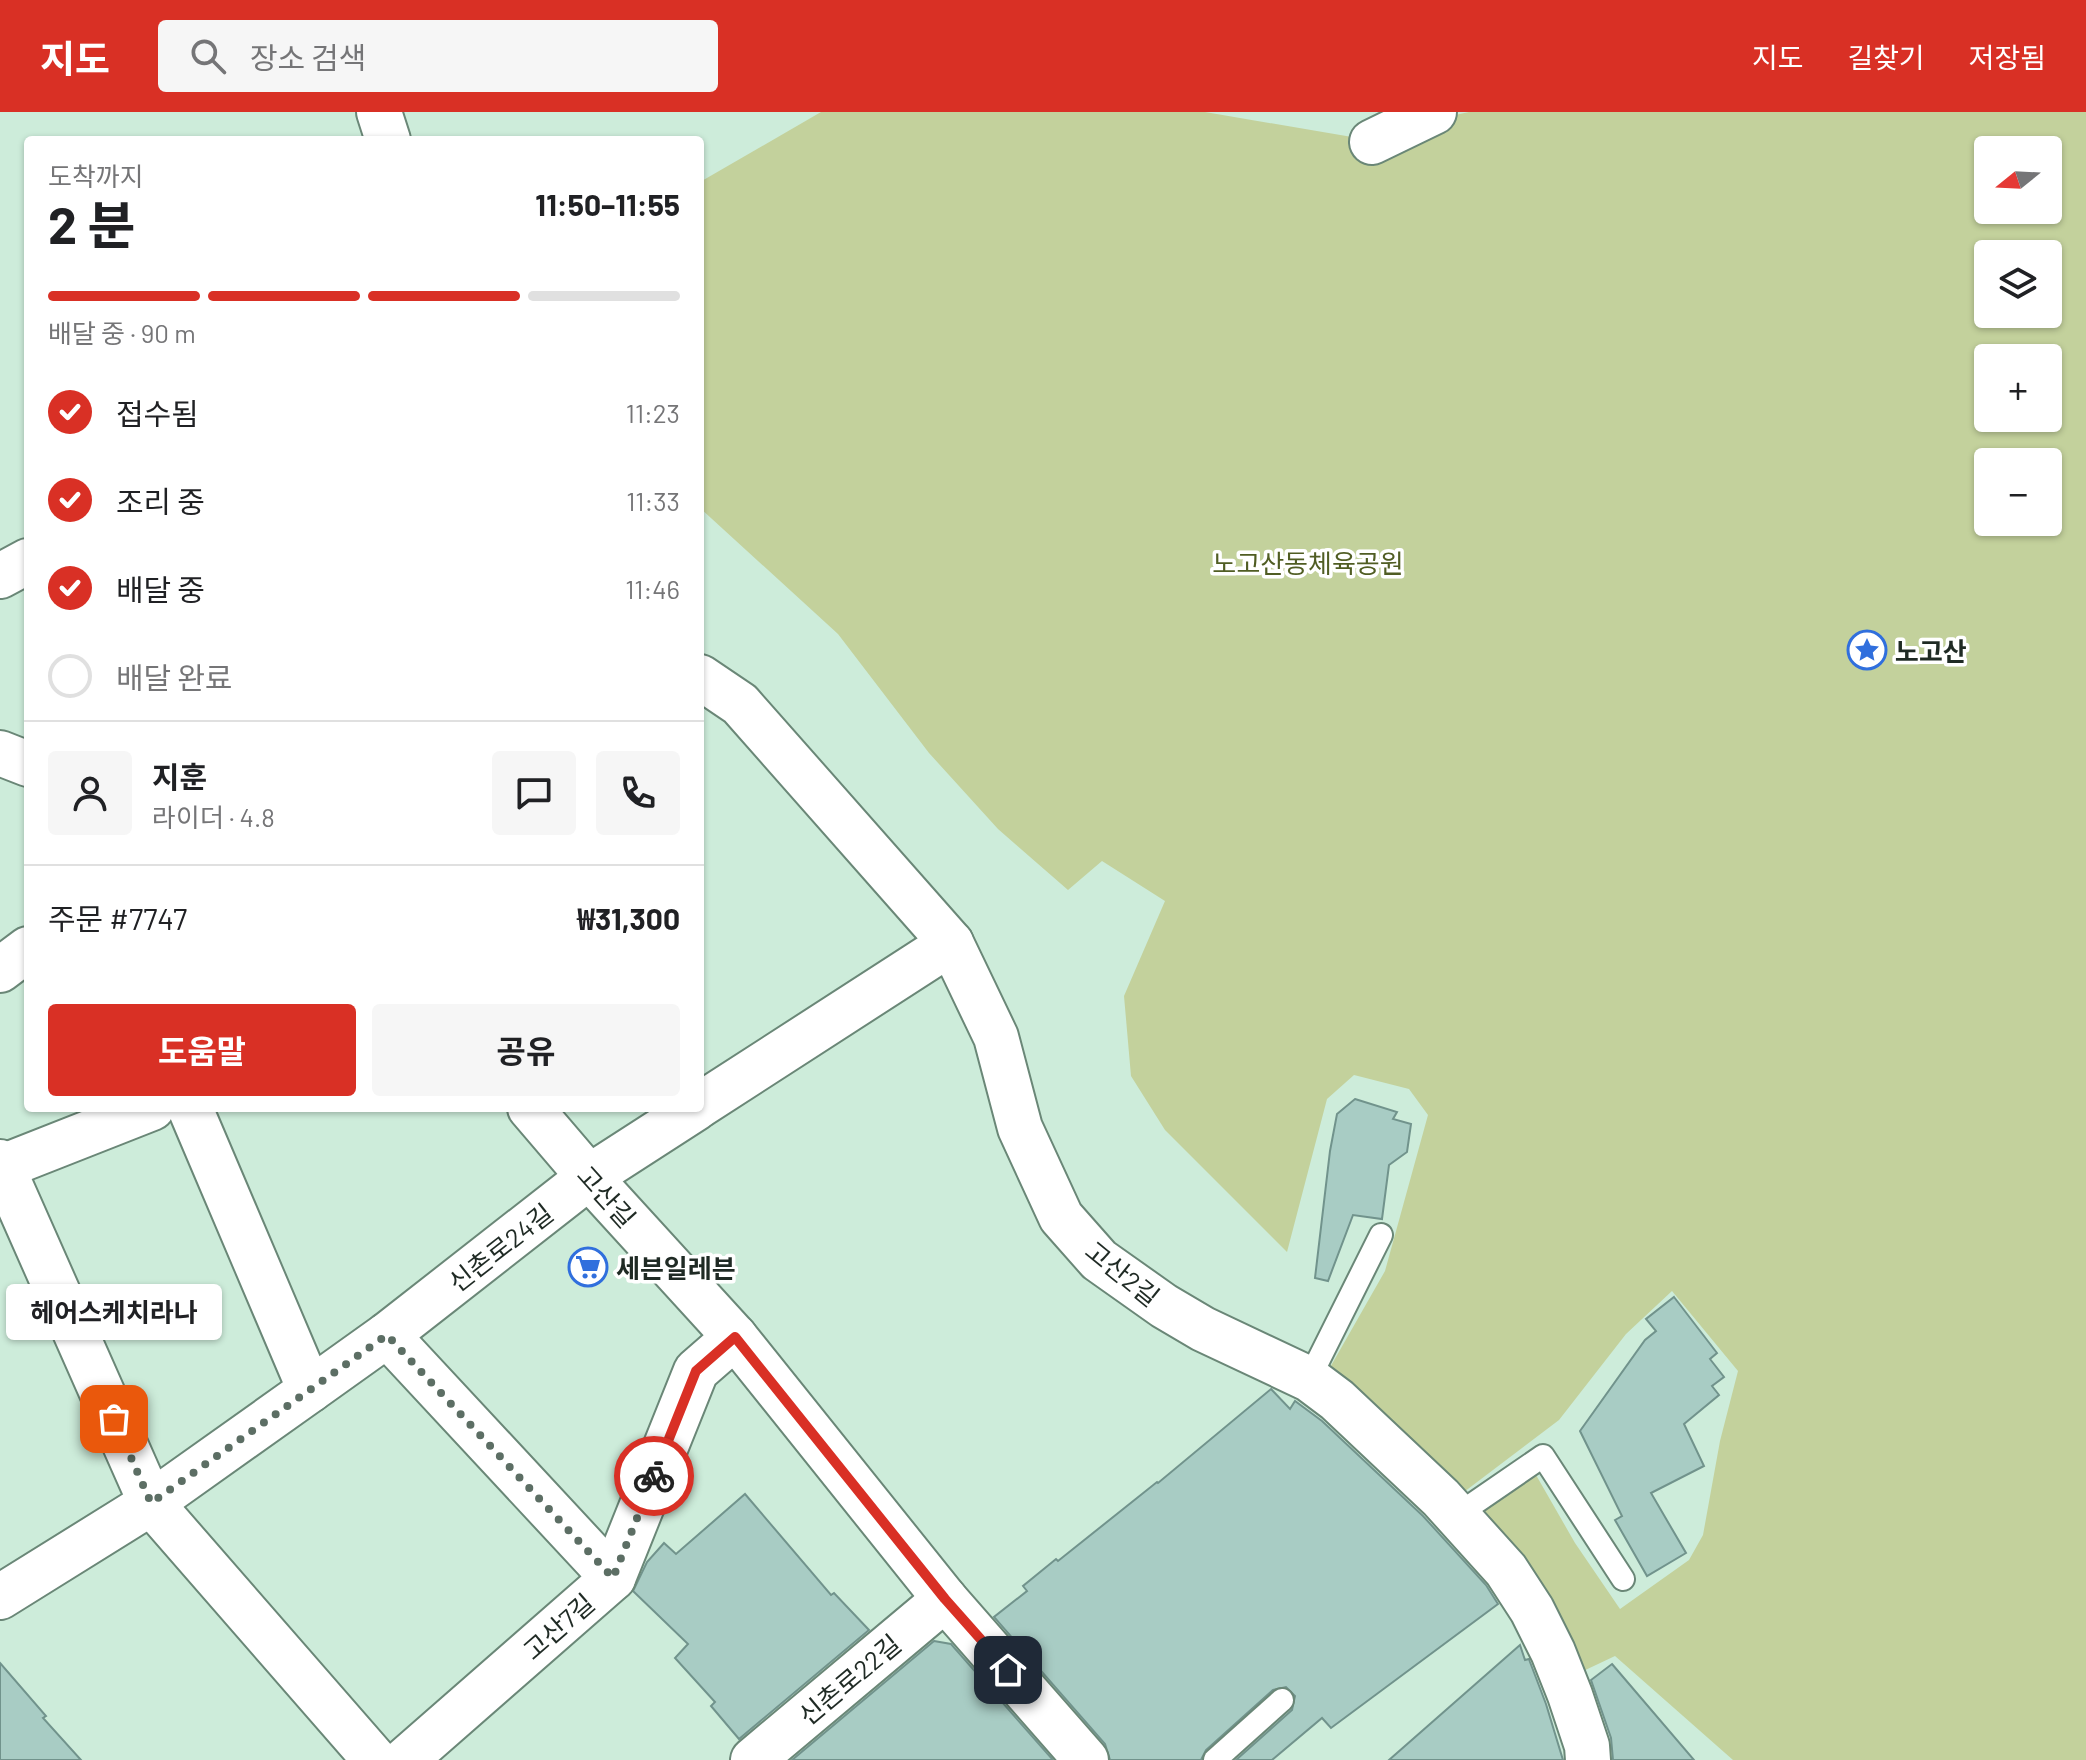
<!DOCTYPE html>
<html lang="ko">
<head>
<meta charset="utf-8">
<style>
  body { margin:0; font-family:Barlow,"Noto Sans KR",sans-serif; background:#f6f6f6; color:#202124; height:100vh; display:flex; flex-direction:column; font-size:30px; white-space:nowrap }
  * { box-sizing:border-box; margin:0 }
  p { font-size:26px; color:#757577 }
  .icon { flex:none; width:44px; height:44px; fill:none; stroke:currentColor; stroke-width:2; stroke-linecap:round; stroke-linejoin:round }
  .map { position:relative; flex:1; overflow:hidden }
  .side { position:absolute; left:24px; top:24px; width:680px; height:976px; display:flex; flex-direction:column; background:#fff; border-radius:8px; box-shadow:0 2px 6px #0004 }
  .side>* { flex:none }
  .needle { width:52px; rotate:252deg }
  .controls { position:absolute; left:1974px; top:24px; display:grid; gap:16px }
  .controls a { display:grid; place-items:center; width:88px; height:88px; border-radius:8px; background:#fff; box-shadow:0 2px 6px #0004; font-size:40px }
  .pin { position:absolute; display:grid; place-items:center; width:68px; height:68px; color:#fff; margin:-34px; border-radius:16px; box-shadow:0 4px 12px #0006 }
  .courier { position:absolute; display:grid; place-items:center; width:80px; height:80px; margin:-40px; border:6px solid #d93025; border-radius:50%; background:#fff; color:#222; box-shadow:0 2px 10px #0007 }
  .bubble { position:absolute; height:56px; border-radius:8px; background:#fff; box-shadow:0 2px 6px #0004; font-size:26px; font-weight:700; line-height:56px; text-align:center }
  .headline em { font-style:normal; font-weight:700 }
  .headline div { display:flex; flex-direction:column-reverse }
  .headline { display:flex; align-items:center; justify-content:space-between; height:136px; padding:0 24px }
  h1 { font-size:52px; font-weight:700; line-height:60px }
  .bar { display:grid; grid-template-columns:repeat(4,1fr); gap:12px 8px; align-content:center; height:96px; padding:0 24px }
  .bar i { height:10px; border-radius:6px; background:#e0e0e0 }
  .bar .current { background:#d93025 }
  .bar p { grid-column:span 4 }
  .line { display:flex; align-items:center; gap:20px; padding:0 24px; border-top:2px solid #e0e0e0 }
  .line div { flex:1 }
  .round { display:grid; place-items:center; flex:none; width:84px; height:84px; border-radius:8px; background:#f6f6f6 }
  ol { padding:0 24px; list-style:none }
  li { display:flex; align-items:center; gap:24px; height:88px }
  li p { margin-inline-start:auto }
  li .icon { padding:8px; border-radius:50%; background:#d93025; color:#fff; stroke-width:4 }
  li:last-child { color:#757577 }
  li i { width:44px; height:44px; border:4px solid #e0e0e0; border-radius:50% }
  .action { display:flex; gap:16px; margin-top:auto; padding:16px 24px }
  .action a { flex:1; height:92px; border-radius:8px; background:#d93025; color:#fff; font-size:32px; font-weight:700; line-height:92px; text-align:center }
  .action a+a { background:#f6f6f6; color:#202124 }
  header { display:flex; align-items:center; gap:48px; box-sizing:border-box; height:112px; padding:0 40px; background:#d93025; color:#fff }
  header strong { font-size:38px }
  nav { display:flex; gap:44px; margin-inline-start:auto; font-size:28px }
  .search { width:560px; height:72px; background:#f6f6f6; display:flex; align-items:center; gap:20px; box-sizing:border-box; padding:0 28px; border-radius:8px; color:#757577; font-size:30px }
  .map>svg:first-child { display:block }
  .green { fill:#c3d19c; fill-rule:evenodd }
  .building { fill:#a8ccc4; stroke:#71938c; stroke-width:2 }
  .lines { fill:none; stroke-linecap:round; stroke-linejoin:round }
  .service-casing { stroke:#6a8777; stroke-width:26 }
  .minor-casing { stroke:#6a8777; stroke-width:48 }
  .service { stroke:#fff; stroke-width:22 }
  .minor { stroke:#fff; stroke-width:44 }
  .done { stroke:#5c6e64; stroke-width:8; stroke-dasharray:0 14.4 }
  .route { stroke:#d93025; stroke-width:10 }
  .labels { text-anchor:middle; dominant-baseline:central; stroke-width:7; stroke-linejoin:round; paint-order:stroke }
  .park-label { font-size:26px; fill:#505d23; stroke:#fff }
  .poi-label { font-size:26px; font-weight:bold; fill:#1f2a24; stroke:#fff; text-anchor:start }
  .street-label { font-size:26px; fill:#1f2a24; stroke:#fff }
</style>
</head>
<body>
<header>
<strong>지도</strong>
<div class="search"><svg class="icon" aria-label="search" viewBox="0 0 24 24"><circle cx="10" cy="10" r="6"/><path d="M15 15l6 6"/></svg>장소 검색</div>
<nav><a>지도</a><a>길찾기</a><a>저장됨</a></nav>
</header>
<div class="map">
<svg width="2086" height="1648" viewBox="0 0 2086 1648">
  <rect width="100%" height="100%" fill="#cdecda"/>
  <!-- green -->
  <path class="green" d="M821 0H1205L1352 25 1469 0H2086V1648H1733L1615 1544 1579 1561 1479 1401 1536 1363 1575 1431 1620 1497 1689 1448 1703 1423 1720 1329 1738 1259 1672 1179 1626 1222 1559 1308 1460 1383 1328 1259 1385 1159 1428 1003 1409 977 1354 963 1327 987 1287 1140 1165 1018 1131 964 1124 884 1165 789 1102 749 1068 778 998 717 929 641 838 522 700 396V70ZM1988 38H2048V98H1988ZM1988 142H2048V202H1988ZM1988 246H2048V306H1988ZM1988 350H2048V410H1988Z"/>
  <!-- building -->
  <g class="building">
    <polygon points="1355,987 1397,1000 1393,1007 1411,1012 1407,1040 1389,1053 1382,1107 1353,1103 1328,1169 1315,1166 1330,1039 1337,1002"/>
    <polygon points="1674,1185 1717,1241 1710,1247 1724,1265 1712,1274 1719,1283 1684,1312 1704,1354 1651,1381 1686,1441 1647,1464 1615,1408 1622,1404 1580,1319 1645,1228 1656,1219 1646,1207"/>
    <polygon points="1271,1277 1290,1297 1295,1289 1322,1309 1423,1404 1486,1473 1498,1492 1331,1616 1322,1606 1272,1648 1236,1648 1292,1598 1295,1584 1286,1575 1273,1578 1206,1638 1201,1648 1110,1648 1105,1632 994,1505 1027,1479 1023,1474 1056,1447 1058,1449 1157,1370 1158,1371"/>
    <polygon points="745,1382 831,1483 834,1481 869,1518 739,1627 711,1594 715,1590 675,1546 688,1532 633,1479 647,1450 664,1431 676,1442"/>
    <polygon points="934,1529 951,1532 1053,1648 792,1648"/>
    <polygon points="1520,1533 1525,1548 1529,1547 1530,1550 1546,1592 1563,1648 1389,1648"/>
    <polygon points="0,1551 46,1604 43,1606 81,1648 0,1648"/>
    <polygon points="1612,1552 1694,1648 1613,1648 1611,1626 1591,1568"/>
  </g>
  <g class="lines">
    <defs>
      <g id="service">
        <polyline points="1309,1267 1381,1123"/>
        <polyline points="1457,1403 1543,1344 1623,1467"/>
        <polyline points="1215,1648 1282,1588"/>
      </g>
      <g id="minor">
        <polyline points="379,0 388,28"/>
        <polyline points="1372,30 1434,0"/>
        <polyline points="0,464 28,449"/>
        <polyline points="700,565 740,592 951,831 996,925 1020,1016 1061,1105 1099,1148 1164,1194 1203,1217 1309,1267 1337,1288 1441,1386 1506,1458 1532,1498 1553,1540 1570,1583 1587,1634 1588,1648"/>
        <polyline points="0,641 28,652"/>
        <polyline points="0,858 28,837"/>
        <polyline points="700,993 951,831"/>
        <polyline points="190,996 310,1278"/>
        <polyline points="530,996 589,1065 735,1225 945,1487 1086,1648"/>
        <polyline points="0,1050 151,1391 375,1648"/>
        <polyline points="2,1055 152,996"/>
        <polyline points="387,1223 613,1466"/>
        <polyline points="0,1485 151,1391 310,1278 387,1223 589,1065 696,996"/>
        <polyline points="405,1648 613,1466 696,1259 735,1225"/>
        <polyline points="753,1648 945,1487"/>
      </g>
    </defs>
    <!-- service casing -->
    <use href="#service" class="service-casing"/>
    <!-- minor casing -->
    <use href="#minor" class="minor-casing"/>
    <!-- service -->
    <use href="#service" class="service"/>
    <!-- minor -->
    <use href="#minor" class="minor"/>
  </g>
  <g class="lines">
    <!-- done -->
    <polyline class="done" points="114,1307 151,1391 387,1223 613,1466 654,1364"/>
    <!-- route -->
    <polyline class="route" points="654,1364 696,1259 735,1225 945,1487 1008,1558"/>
  </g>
  <!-- icons -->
  <defs>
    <symbol id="sight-ring" viewBox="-11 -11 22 22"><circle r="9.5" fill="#fff" stroke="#306fdd" stroke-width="1.5"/><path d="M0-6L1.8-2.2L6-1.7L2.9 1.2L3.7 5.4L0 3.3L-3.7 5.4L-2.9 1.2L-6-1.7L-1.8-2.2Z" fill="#306fdd"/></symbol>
    <symbol id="supermarket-ring" viewBox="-11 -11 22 22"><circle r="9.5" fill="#fff" stroke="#306fdd" stroke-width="1.5"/><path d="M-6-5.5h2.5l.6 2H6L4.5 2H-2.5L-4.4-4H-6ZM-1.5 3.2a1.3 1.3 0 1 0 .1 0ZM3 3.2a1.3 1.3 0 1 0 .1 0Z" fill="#306fdd"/></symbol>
  </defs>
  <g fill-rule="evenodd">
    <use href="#sight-ring" x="1845" y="516" width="44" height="44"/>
    <use href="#supermarket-ring" x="566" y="1133" width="44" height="44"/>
  </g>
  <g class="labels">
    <!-- park labels -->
    <g class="park-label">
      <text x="1308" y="450">노고산동체육공원</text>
    </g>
    <!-- poi labels -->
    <g class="poi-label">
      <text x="1895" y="538">노고산</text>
      <text x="616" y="1155">세븐일레븐</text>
    </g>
    <!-- street labels -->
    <g class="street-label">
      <text transform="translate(607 1084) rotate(48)">고산길</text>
      <text transform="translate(500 1135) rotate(-38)">신촌로24길</text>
      <text transform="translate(1123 1161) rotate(39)">고산2길</text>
      <text transform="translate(558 1514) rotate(-41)">고산7길</text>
      <text transform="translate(849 1567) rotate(-40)">신촌로22길</text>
    </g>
  </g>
</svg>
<div class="controls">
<a><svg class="needle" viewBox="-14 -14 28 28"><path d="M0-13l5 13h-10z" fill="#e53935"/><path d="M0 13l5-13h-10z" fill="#757577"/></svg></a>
<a><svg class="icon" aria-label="layers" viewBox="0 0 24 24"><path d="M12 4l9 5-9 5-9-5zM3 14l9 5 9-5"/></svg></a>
<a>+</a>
<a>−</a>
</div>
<div class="pin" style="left:114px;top:1307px;background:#ea580c"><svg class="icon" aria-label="bag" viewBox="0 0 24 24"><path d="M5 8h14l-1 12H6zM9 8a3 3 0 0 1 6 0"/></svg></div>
<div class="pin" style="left:1008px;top:1558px;background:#1f2937"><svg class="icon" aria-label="home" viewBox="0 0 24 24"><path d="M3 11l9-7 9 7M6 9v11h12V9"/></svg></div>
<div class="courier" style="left:654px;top:1364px"><svg class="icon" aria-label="bike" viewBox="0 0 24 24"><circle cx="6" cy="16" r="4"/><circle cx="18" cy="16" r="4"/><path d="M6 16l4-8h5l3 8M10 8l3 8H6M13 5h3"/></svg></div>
<div class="bubble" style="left:6px;top:1172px;width:216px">헤어스케치라나</div>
<section class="side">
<div class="headline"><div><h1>2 분</h1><p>도착까지</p></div><em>11:50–11:55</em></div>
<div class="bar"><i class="current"></i><i class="current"></i><i class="current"></i><i></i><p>배달 중 · 90 m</p></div>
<ol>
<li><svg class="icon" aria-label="check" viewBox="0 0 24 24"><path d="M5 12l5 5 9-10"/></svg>접수됨<p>11:23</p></li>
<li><svg class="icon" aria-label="check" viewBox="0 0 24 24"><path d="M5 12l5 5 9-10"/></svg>조리 중<p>11:33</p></li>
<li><svg class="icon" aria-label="check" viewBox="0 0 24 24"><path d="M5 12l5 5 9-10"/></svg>배달 중<p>11:46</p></li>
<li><i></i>배달 완료</li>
</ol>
<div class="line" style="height:144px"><a class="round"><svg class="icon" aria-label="person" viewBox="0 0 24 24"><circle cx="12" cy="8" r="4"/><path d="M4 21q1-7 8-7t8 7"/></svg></a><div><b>지훈</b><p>라이더 · 4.8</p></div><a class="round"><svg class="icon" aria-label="chat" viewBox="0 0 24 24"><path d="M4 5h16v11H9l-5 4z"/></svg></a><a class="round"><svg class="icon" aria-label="phone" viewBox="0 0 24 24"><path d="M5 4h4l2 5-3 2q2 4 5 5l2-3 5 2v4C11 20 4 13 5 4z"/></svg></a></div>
<div class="line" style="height:104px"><div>주문 #7747</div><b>₩31,300</b></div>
<div class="action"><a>도움말</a><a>공유</a></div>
</section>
</div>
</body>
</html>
